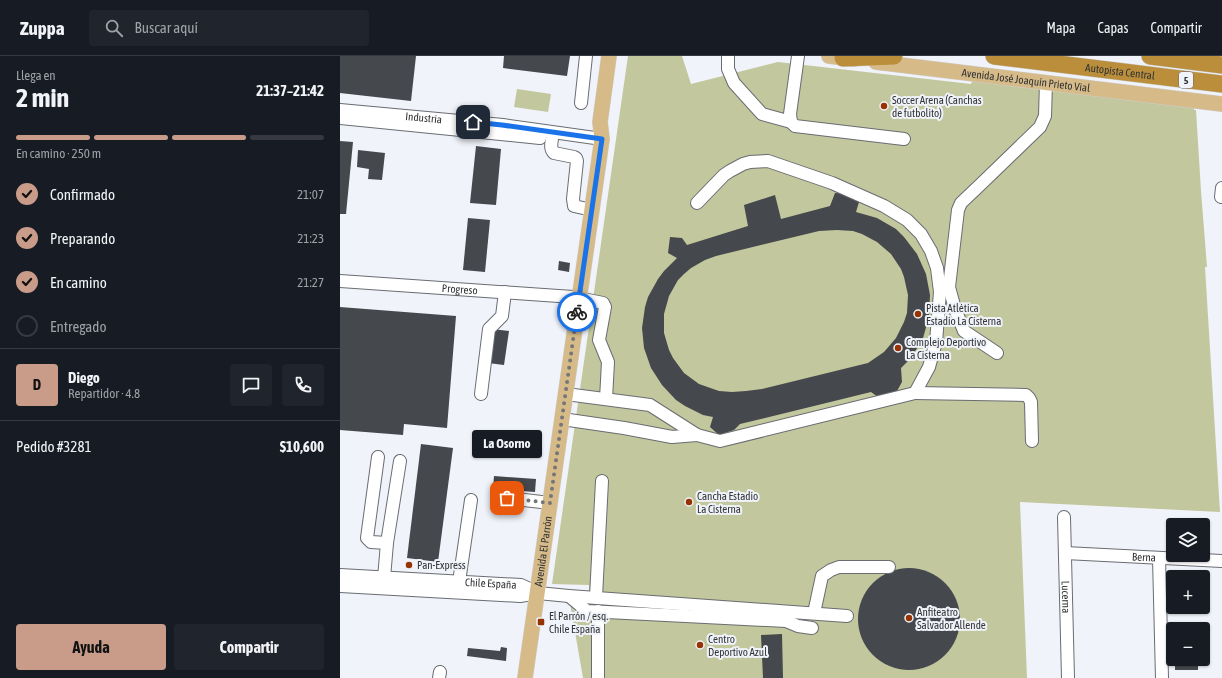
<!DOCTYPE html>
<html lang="es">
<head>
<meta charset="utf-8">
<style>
  body { margin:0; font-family:"Asap Condensed",sans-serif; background:#20242c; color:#f1f3f6; height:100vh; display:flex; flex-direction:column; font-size:15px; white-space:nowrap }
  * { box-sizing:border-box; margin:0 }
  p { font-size:13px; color:#9ea1a6 }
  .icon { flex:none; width:22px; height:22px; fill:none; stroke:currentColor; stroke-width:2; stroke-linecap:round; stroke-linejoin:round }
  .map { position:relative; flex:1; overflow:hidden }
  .panel { display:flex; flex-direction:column; background:#171b24; width:340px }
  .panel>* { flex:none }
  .controls { position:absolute; left:826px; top:462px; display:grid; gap:8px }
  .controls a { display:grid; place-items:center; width:44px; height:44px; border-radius:4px; background:#171b24; box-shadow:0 1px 3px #0004; font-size:20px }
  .pin { position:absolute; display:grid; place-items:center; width:34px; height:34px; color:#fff; margin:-17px; border-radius:8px; box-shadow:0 2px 6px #0006 }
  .courier { position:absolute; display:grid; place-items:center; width:40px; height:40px; margin:-20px; border:3px solid #1a73e8; border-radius:50%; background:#fff; color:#222; box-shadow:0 1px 5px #0007 }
  .bubble { position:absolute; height:28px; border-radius:4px; background:#171b24; box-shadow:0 1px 3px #0004; font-size:13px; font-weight:700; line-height:28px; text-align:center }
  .overview em { font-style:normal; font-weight:700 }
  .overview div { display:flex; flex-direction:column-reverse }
  .overview { display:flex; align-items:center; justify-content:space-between; height:68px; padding:0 16px }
  h1 { font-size:26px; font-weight:700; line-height:30px }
  .bar { display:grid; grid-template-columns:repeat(4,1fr); gap:6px 4px; align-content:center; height:48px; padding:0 16px }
  .bar i { height:5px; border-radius:3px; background:#363941 }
  .bar .on { background:#c89c89 }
  .bar p { grid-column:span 4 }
  .line { display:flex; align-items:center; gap:10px; padding:0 16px; border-top:1px solid #363941 }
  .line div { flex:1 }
  .round { display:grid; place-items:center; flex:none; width:42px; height:42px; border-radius:4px; background:#20242c }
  ol { padding:0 16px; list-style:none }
  li { display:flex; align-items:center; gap:12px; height:44px }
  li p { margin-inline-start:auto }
  li .icon { padding:4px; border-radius:50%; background:#c89c89; color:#111; stroke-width:4 }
  li:last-child { color:#9ea1a6 }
  li i { width:22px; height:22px; border:2px solid #363941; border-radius:50% }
  .primary-button { display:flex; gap:8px; margin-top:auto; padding:8px 16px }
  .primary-button a { flex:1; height:46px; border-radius:4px; background:#c89c89; color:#111; font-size:16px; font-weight:700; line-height:46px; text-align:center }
  .primary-button a+a { background:#20242c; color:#f1f3f6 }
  header { display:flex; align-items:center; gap:24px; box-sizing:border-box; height:56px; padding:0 20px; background:#171b24; border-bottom:1px solid #363941 }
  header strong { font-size:19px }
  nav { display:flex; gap:22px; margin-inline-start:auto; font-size:14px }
  .search { width:280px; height:36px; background:#20242c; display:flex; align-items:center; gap:10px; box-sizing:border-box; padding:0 14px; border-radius:4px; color:#9ea1a6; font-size:15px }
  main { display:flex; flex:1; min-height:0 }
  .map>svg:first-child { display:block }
  .green { fill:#c3c79d }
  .building { fill:#45484d; fill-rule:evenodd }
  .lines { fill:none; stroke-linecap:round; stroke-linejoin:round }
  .minor-casing { stroke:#696c71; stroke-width:14 }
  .major-casing { stroke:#cececf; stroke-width:16 }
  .highway-casing { stroke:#cececf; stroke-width:18 }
  .minor { stroke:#fff; stroke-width:12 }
  .major { stroke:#d6bb89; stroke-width:15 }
  .highway { stroke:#ba8e3b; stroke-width:17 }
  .done { stroke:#74767a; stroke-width:4; stroke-dasharray:0 7.2 }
  .route { stroke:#1a73e8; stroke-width:5 }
  .poi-dot { fill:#973204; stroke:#f0f3f9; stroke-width:1.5 }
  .labels { text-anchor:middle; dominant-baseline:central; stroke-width:4; stroke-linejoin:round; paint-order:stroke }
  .shield { fill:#f0f3f9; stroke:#6a6d70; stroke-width:1 }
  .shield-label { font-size:10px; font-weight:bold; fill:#313335 }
  .street-label { font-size:11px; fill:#313335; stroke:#f0f3f9 }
  .poi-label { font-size:11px; fill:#313335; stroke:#f0f3f9; text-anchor:start }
</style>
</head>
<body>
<header>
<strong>Zuppa</strong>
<div class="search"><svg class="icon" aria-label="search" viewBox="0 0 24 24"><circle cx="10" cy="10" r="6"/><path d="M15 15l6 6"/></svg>Buscar aquí</div>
<nav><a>Mapa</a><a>Capas</a><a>Compartir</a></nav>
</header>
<main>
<section class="panel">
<div class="overview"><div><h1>2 min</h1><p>Llega en</p></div><em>21:37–21:42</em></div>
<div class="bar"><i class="on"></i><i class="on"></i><i class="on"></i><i></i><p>En camino · 250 m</p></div>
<ol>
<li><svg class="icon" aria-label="check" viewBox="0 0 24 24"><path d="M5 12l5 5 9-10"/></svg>Confirmado<p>21:07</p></li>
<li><svg class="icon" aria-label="check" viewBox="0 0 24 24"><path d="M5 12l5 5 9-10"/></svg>Preparando<p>21:23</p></li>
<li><svg class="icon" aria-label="check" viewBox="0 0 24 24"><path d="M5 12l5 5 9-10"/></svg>En camino<p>21:27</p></li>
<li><i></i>Entregado</li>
</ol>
<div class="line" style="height:72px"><b class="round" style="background:#c89c89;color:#111">D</b><div><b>Diego</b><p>Repartidor · 4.8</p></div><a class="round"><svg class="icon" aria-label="chat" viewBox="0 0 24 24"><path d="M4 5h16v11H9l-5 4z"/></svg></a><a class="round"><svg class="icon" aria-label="phone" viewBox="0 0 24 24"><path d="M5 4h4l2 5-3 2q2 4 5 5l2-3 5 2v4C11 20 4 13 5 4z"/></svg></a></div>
<div class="line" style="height:52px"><div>Pedido #3281</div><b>$10,600</b></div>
<div class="primary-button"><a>Ayuda</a><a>Compartir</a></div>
</section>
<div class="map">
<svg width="882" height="622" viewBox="0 0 882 622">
  <rect width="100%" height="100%" fill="#f0f3f9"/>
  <!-- green -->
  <g class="green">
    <path d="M288 0H342L351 28 438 6 631 28 632 25 854 50V54H856L861 135 867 211H865L880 456 680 446 687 622H243L230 547C234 556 238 560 247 564L249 546V529L212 528Z"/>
    <polygon points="177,33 211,38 208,56 174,51"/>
  </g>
  <!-- building -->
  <g class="building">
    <polygon points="0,0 76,0 71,45 0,37"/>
    <polygon points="164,0 230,0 227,20 163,12"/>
    <polygon points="0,85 13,86 6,158 0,158"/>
    <polygon points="136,90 161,93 156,149 130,147"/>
    <polygon points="18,94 45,97 42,124 28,123 29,113 17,111"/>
    <path d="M495 137 513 138 519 146 516 156 537 162 556 173 564 181 577 198 586 218 590 239 589 261 583 282 578 291 567 306 561 312 562 326 557 335 538 341 531 336 400 368 394 374 379 379 370 371 373 361 363 359 345 350 336 344 322 329 311 312 304 292 302 272 305 251 308 241 318 223 324 215 337 202 328 197 330 181 342 182 347 189 408 170 404 149 435 139 441 163 490 150ZM497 174 513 175 522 178 537 186 551 198 561 213 564 221 568 239 567 257 564 266 556 282 544 296 528 307 422 333 406 335 392 336 379 335 359 328 344 317 333 302 329 294 324 277V258L329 240 338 224 344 218 351 212 365 204 376 200 479 175Z"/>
    <polygon points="128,162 150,164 145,216 123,214"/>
    <polygon points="219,205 230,207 229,216 218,214"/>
    <polygon points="0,251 116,260 107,372 64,368 63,379 0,374"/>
    <polygon points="152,273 169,275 164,309 148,307"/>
    <polygon points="81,388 113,392 98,506 67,502"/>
    <polygon points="154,420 196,423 195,436 153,433"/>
    <circle cx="569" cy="563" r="51"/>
    <polygon points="829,526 833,526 833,539 830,539"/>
    <polygon points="442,578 443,622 423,622 421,579"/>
    <polygon points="161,591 167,592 166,605 127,600 128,592 160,595"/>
    <rect x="835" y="606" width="23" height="8"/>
  </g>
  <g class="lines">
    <defs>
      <g id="minor">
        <polyline points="388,0 388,13 394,27 422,58 451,66"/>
        <polyline points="458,0 450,58 451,66 455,70 564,83"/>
        <polyline points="241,47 246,0"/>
        <path id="s1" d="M0 54 163 69 262 83"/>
        <polyline points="0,62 200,82"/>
        <path d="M212 83C211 88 210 93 214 97L234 101 236 102 237 105 233 143 234 150 252 154"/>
        <polyline points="882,132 881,141 882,141"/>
        <path id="s2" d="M0 225 233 241 263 247 265 251 259 284 268 306 266 343"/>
        <polyline points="657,297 624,275 615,253 609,231 618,154 621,147 641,128 700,71 705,60 706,26"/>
        <polyline points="575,337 686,339 689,342 691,346 692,385"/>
        <polyline points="141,338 149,273 162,260 165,236"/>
        <polyline points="226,338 310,349 357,379 380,385 575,337 589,311 596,286 600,236 597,212 591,195 581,178 567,164 544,150 492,127 428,105 410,106 403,108 390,115 384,119 357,147"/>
        <polyline points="222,363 284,372 332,381 357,379"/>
        <polyline points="38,401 27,482 31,486 47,487"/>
        <polyline points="167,442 210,447"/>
        <path id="s3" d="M724 461 728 622"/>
        <path id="s4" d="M725 497 882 505"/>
        <polyline points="819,502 822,622"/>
        <path id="s5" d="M0 519 181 529 198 537"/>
        <polyline points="44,522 47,487 60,405"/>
        <polyline points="119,526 131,444"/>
        <polyline points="0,530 180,540 198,537 229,540 507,560"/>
        <polyline points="229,540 247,555 446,565 458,570 472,572"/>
        <polyline points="256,541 262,425"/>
        <polyline points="474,557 482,520 491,514 499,511 549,511"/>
        <polyline points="99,622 100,616"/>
        <polyline points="258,622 258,555"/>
      </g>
      <g id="major">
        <polyline points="489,0 514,3"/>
        <path id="s6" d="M536 6 882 48"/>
        <path id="s7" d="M185 622 262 83 260 66 269 0"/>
      </g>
      <g id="highway">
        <path id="s8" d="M654 0 882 28"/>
        <polyline points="810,0 882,9"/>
        <polyline points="503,2 554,0"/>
      </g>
    </defs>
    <!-- minor casing -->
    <use href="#minor" class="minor-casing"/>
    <!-- major casing -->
    <use href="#major" class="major-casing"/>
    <!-- highway casing -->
    <use href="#highway" class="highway-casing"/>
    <!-- minor -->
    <use href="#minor" class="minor"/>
    <!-- major -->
    <use href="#major" class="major"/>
    <!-- highway -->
    <use href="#highway" class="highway"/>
  </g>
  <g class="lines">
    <!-- done -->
    <polyline class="done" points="167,442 210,447 237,256"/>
    <!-- route -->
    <polyline class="route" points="133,66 162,69 262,83 237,256"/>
  </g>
  <!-- markers -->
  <g class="poi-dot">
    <circle cx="544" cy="50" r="4"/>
    <circle cx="578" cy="258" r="4"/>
    <circle cx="558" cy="292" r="4"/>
    <circle cx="349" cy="446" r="4"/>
    <circle cx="69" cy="509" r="4"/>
    <circle cx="569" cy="562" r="4"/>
    <rect x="197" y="562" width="8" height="8" rx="2"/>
    <circle cx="360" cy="589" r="4"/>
  </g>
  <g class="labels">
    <!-- shield labels -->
    <rect class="shield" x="839" y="16" width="14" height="16" rx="3"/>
    <g class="shield-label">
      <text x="846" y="24">5</text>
    </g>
    <!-- street labels -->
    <g class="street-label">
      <text stroke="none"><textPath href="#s8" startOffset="127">Autopista Central</textPath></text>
      <text stroke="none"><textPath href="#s6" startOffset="151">Avenida José Joaquín Prieto Vial</textPath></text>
      <text stroke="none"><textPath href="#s1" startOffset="84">Industria</textPath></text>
      <text stroke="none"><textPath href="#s2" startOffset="120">Progreso</textPath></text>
      <text stroke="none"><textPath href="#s7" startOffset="128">Avenida El Parrón</textPath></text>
      <text stroke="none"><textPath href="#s4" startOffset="79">Berna</textPath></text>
      <text stroke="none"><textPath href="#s5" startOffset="151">Chile España</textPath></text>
      <text stroke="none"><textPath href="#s3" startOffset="80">Lucerna</textPath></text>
    </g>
    <!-- poi labels -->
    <g class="poi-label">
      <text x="552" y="44">Soccer Arena (Canchas<tspan x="552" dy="13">de futbolito)</tspan></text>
      <text x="586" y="252">Pista Atlética<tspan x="586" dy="13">Estadio La Cisterna</tspan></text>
      <text x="566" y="286">Complejo Deportivo<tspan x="566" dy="13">La Cisterna</tspan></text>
      <text x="357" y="440">Cancha Estadio<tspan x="357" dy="13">La Cisterna</tspan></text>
      <text x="77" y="509">Pan-Express</text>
      <text x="577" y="556">Anfiteatro<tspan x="577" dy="13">Salvador Allende</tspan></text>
      <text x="209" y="560">El Parrón / esq.<tspan x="209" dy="13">Chile España</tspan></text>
      <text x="368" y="583">Centro<tspan x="368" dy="13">Deportivo Azul</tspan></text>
    </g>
  </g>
</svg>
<div class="controls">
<a><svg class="icon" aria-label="layers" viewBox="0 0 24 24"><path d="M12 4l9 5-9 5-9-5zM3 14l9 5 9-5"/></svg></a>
<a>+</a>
<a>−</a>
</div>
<div class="pin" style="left:167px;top:442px;background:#ea580c"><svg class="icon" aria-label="bag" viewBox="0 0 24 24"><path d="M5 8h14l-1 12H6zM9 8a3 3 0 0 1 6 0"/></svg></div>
<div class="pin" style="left:133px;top:66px;background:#1f2937"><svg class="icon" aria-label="home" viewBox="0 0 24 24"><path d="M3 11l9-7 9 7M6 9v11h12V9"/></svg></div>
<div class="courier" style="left:237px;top:256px"><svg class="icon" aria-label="bike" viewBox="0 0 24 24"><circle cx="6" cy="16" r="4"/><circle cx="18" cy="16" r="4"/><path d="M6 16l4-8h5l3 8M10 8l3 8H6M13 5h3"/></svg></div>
<div class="bubble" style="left:132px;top:374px;width:70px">La Osorno</div>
</div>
</main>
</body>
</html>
